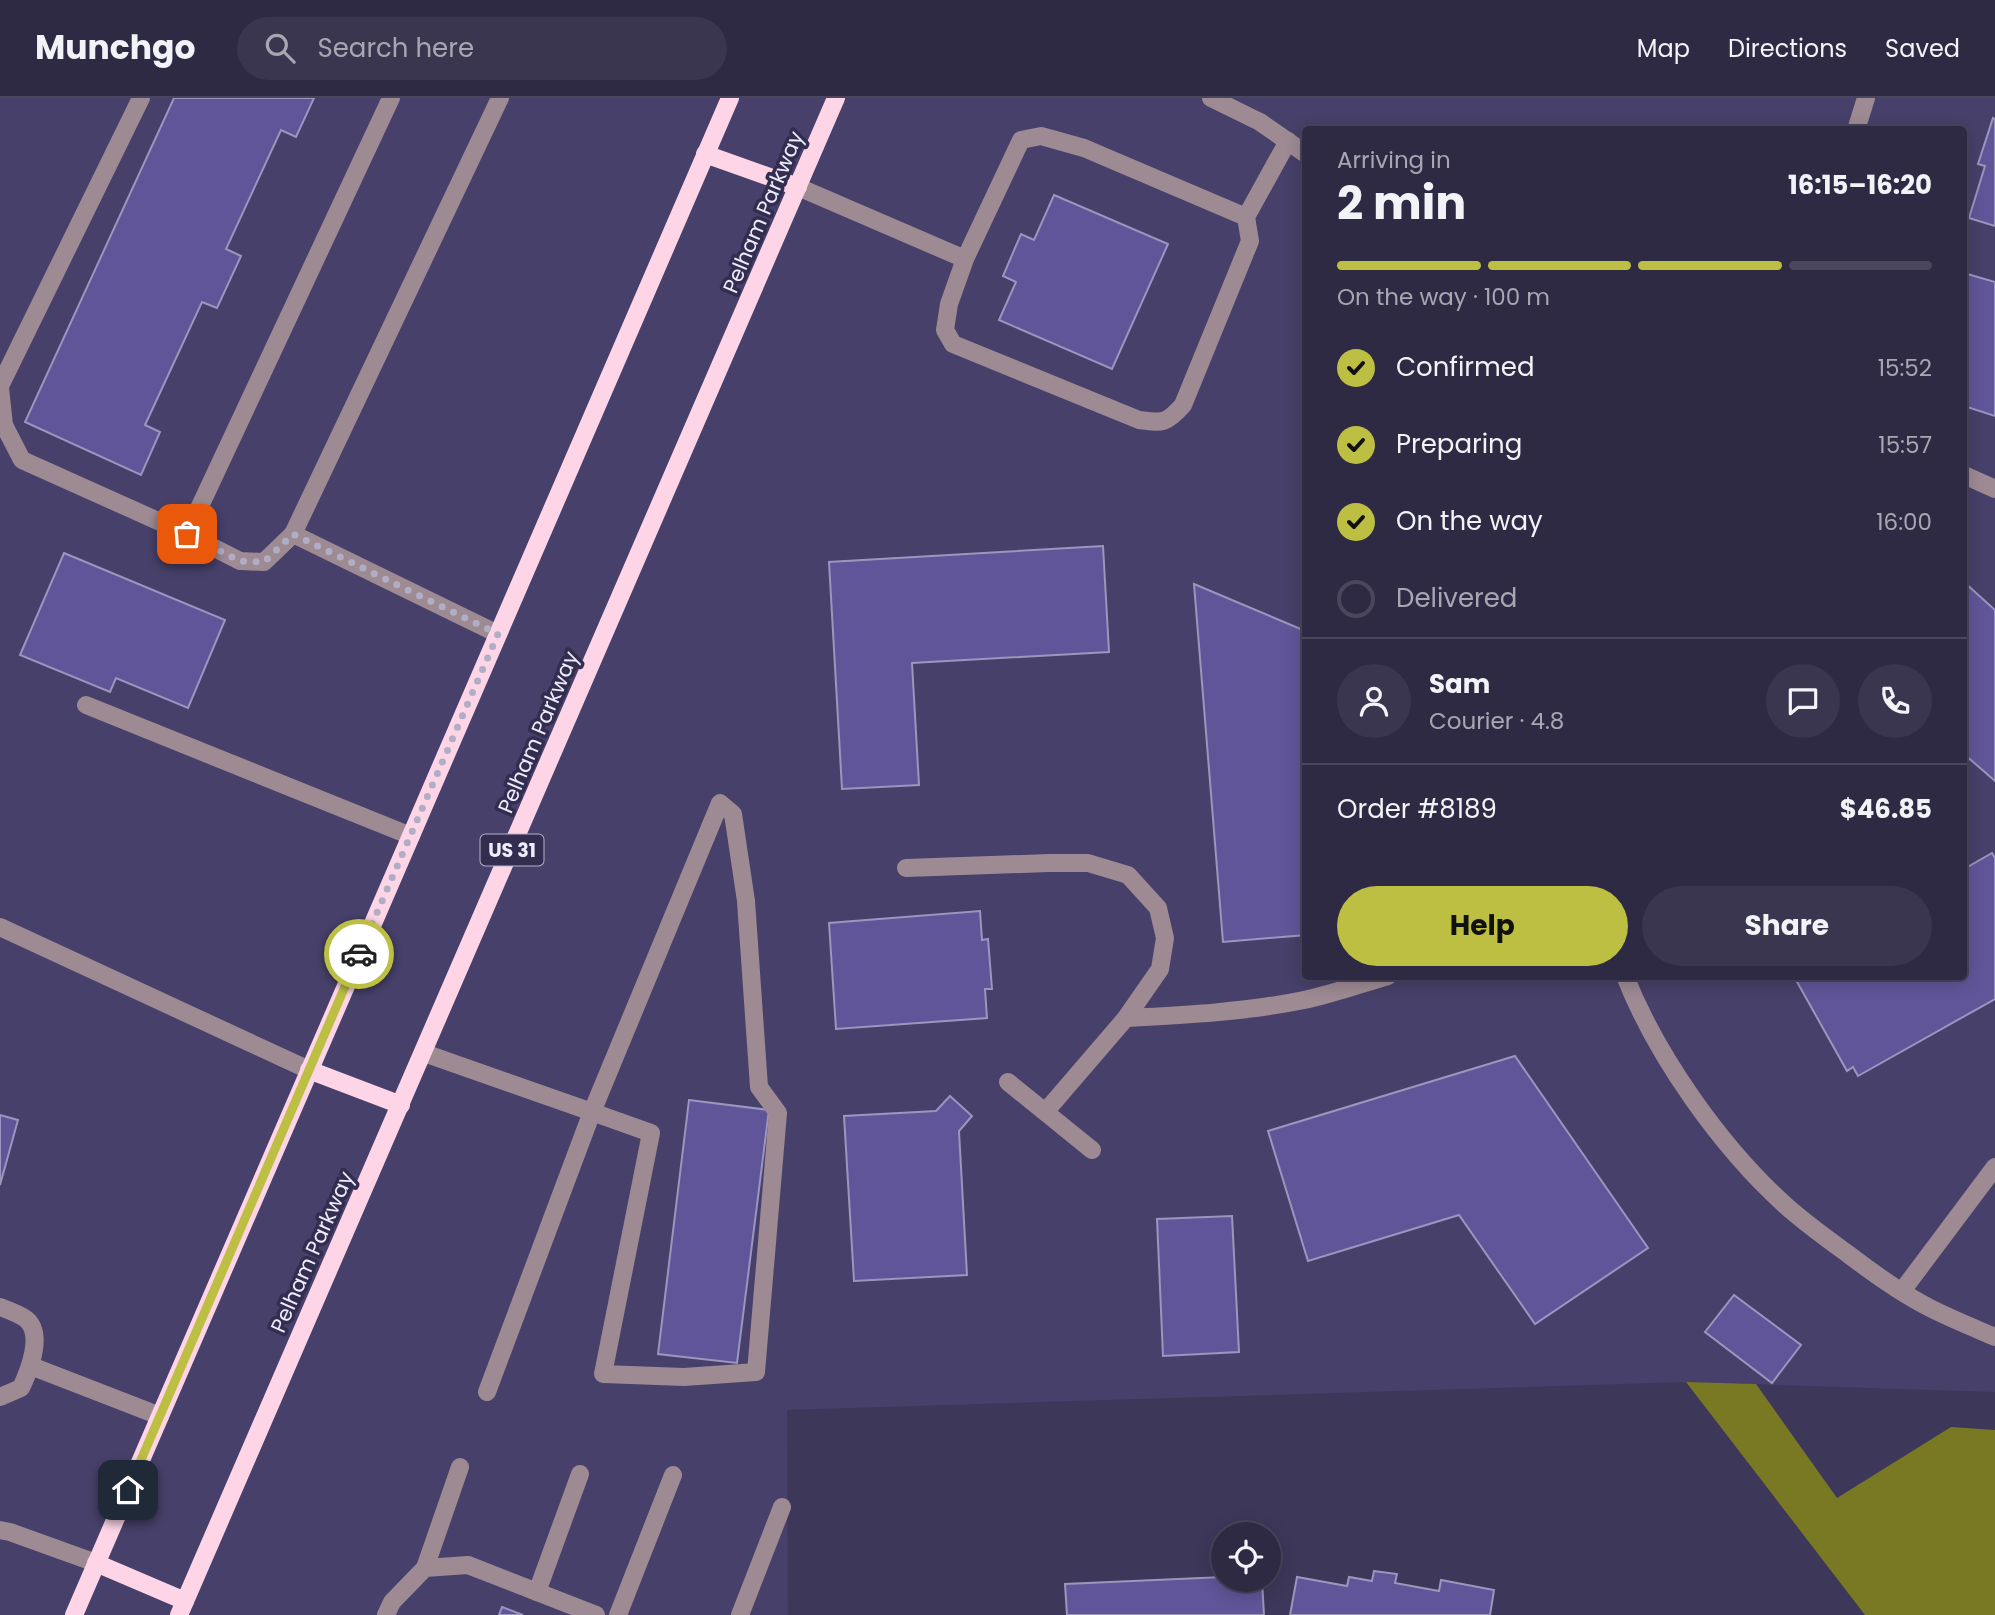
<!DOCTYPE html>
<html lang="en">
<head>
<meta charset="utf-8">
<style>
  body { margin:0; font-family:Poppins,sans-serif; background:#3a364f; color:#f1f3f6; height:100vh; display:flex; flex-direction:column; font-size:26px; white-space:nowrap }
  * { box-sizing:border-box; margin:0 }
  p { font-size:23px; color:#a7a7b2 }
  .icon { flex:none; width:38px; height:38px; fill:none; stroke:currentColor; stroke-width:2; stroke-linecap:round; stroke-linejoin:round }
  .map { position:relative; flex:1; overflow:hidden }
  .drawer { position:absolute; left:1302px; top:28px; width:665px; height:854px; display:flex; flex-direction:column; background:#2e2a44; border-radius:7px; box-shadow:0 4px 18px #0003,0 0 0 2px #49465d }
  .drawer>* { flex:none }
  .tools { position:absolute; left:1211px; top:1424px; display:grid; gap:14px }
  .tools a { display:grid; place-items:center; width:70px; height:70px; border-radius:50%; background:#2e2a44; box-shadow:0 4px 18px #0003,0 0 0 2px #49465d; font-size:35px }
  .pin { position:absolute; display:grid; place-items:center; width:60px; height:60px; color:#fff; margin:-30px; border-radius:14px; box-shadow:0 4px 10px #0006 }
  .courier { position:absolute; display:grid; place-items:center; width:70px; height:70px; margin:-35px; border:5px solid #bdbf43; border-radius:50%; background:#fff; color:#222; box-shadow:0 2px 9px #0007 }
  .summary em { font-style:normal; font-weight:700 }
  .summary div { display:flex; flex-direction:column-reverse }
  .summary { display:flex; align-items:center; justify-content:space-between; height:119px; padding:0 35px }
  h1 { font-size:46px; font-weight:700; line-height:52px }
  .bar { display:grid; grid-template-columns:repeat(4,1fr); gap:10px 7px; align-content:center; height:84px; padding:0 35px }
  .bar i { height:9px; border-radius:5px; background:#49465d }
  .bar .on { background:#bdbf43 }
  .bar p { grid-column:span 4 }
  .line { display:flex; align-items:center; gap:18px; padding:0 35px; border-top:2px solid #49465d }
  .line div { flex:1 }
  .round { display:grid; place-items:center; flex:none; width:74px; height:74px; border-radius:37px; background:#3a364f }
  ol { padding:0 35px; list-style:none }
  li { display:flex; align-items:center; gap:21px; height:77px }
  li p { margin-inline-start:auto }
  li .icon { padding:7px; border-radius:50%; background:#bdbf43; color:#111; stroke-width:4 }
  li:last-child { color:#a7a7b2 }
  li i { width:38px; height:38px; border:4px solid #49465d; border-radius:50% }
  .action { display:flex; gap:14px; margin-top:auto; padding:14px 35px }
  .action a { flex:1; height:80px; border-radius:42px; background:#bdbf43; color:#111; font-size:28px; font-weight:700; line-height:80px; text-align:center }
  .action a+a { background:#3a364f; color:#f1f3f6 }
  header { display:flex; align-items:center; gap:42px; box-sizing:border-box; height:98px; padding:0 35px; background:#2e2a44; border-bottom:2px solid #49465d }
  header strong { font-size:33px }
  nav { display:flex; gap:38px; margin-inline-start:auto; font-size:24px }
  .search { width:490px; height:63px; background:#3a364f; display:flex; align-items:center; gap:18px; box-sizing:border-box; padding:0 24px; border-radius:38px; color:#a7a7b2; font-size:26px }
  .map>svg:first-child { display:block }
  .built { fill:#47406a; fill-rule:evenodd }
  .forest { fill:#787922 }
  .building { fill:#615599; stroke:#9a96be; stroke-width:2 }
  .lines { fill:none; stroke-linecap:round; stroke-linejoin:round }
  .minor { stroke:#9d8a92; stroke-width:18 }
  .major { stroke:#fdd5e7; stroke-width:18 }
  .done { stroke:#b0aec5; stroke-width:7; stroke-dasharray:0 12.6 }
  .route { stroke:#bdbf43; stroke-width:9 }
  .labels { text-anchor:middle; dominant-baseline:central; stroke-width:7; stroke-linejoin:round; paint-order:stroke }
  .shield { fill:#332d4f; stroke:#b6b3ca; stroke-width:2 }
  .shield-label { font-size:19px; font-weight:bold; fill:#eeedfe }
  .street-label { font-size:21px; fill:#eeedfe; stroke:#332d4f }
</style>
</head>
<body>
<header>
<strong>Munchgo</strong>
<div class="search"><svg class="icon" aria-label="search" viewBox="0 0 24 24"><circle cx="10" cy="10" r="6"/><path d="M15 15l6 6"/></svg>Search here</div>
<nav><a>Map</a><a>Directions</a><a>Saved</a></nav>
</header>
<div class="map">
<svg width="1995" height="1517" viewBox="0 0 1995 1517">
  <rect width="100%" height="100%" fill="#3d385a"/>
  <!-- built -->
  <path class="built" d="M0 0H1995V1294L1686 1284 787 1312 788 1517H0ZM1306 32H1964V878H1306Z"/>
  <!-- forest -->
  <polygon class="forest" points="1686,1284 1756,1286 1837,1400 1951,1329 1995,1332 1995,1517 1865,1517"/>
  <!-- building -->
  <g class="building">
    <polygon points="174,0 314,0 296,39 281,32 226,151 241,158 217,210 202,204 145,327 160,334 141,377 25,324"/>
    <polygon points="1993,20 1995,21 1995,128 1969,120 1985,68 1978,66"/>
    <polygon points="1054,97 1168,146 1112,271 999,222 1016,184 1003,178 1021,136 1034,142"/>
    <polygon points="1964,175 1995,184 1995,318 1964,308"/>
    <polygon points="1103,448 1109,554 912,565 919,687 842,691 829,464"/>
    <polygon points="64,455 225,522 188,610 116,580 110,594 20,557"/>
    <polygon points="1964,484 1995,512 1995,683 1964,656"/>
    <polygon points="1194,486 1303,532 1306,563 1306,837 1223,844"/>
    <polygon points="1992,755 1995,760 1995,901 1858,978 1853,969 1847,973 1796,882 1802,878 1964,878 1964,771"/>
    <polygon points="980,813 982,842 988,841 992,891 985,891 987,920 836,931 829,825"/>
    <polygon points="1515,958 1648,1150 1535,1226 1459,1117 1308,1163 1268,1033"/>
    <polygon points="950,998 972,1018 959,1033 967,1177 854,1183 844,1018 936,1013"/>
    <polygon points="689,1002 769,1012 737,1265 658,1256"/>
    <polygon points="0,1017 18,1022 0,1087"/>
    <polygon points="1232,1118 1239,1254 1163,1258 1157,1121"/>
    <polygon points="1734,1197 1801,1247 1772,1285 1705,1234"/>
    <polygon points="1374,1473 1397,1476 1395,1485 1439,1493 1441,1482 1494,1492 1490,1517 1290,1517 1297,1479 1347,1488 1349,1479 1372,1483"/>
    <polygon points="1223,1479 1223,1482 1262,1482 1264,1517 1067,1517 1065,1486"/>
    <polygon points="502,1509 523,1517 499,1517"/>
  </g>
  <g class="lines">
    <!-- minor -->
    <g class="minor">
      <polyline points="1211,0 1260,24 1306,56"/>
      <polyline points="1856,32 1866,0"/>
      <path d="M798 89 965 161 1021 42 1041 38 1084 50 1246 119 1250 143 1183 307C1166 326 1163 325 1139 322L953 246 945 232 949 206 965 161"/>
      <polyline points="1246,119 1288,43"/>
      <polyline points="0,288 141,0"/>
      <polyline points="0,290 4,327 22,362 187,436 391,0"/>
      <polyline points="1964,377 1995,391"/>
      <polyline points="187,436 240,463 264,464 293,436"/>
      <polyline points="498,536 293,436 500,0"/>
      <polyline points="86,607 411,738"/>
      <polygon points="720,705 733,716 746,803 759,989 778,1015 756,1274 684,1279 603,1276 651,1035 592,1014"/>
      <polyline points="906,770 1049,765 1088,765 1128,777 1158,810 1165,840 1160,871 1126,920 1046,1013"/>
      <polyline points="0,829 309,972"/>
      <path d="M1625 878C1657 959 1721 1049 1785 1107 1805 1125 1826 1140 1848 1156 1874 1176 1902 1196 1932 1211 1952 1221 1974 1230 1995 1239"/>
      <path d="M1126 920C1186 917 1246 914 1304 902 1333 896 1360 886 1388 878"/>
      <polyline points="424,955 592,1014 487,1294"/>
      <polyline points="1008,984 1092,1052"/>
      <polyline points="1902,1193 1995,1069"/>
      <path d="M0 1209C8 1212 19 1216 26 1221 44 1236 29 1273 21 1290L0 1299"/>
      <polyline points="31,1268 160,1318"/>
      <polyline points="0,1432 10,1434 96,1465"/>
      <polyline points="425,1470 460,1369"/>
      <polyline points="537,1494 580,1376"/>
      <polyline points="386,1517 392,1504 425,1470 468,1467 596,1517"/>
      <polyline points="618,1517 673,1377"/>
      <polyline points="740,1517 782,1409"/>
    </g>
    <!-- major -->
    <g class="major">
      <polyline points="705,56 798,89"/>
      <polyline points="309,972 401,1007"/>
      <polyline points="96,1465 185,1503"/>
      <polyline points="74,1517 730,0"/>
      <polyline points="179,1517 836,0"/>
    </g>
  </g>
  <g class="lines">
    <!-- done -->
    <polyline class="done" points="187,436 240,463 264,464 293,436 498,536 359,856"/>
    <!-- route -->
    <polyline class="route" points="128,1392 359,856"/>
  </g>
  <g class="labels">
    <!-- shield labels -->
    <rect class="shield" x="480.5" y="736.5" width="63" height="31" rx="5"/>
    <g class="shield-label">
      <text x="512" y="752">US 31</text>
    </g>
    <!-- street labels -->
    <g class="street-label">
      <text transform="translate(763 114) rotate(-67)">Pelham Parkway</text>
      <text transform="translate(538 634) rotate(-67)">Pelham Parkway</text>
      <text transform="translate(312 1154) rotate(-66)">Pelham Parkway</text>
    </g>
  </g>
</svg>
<div class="tools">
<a><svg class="icon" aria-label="locate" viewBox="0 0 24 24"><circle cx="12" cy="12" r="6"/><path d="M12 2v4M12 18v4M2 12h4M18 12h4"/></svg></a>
</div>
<div class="pin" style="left:187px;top:436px;background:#ea580c"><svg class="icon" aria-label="bag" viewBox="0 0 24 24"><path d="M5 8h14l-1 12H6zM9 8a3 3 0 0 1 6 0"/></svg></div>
<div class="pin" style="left:128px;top:1392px;background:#1f2937"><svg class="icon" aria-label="home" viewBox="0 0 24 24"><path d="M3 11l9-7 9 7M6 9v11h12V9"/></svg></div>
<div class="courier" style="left:359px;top:856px"><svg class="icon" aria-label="car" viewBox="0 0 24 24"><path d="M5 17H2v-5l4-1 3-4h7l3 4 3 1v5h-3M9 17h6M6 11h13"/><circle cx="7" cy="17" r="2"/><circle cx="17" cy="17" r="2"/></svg></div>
<section class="drawer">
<div class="summary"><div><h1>2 min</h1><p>Arriving in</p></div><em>16:15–16:20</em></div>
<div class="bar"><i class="on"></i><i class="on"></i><i class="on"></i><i></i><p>On the way · 100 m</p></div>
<ol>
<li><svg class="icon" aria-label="check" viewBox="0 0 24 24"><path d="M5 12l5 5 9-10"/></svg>Confirmed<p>15:52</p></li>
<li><svg class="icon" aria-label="check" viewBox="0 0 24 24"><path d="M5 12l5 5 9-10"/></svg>Preparing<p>15:57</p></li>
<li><svg class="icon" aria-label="check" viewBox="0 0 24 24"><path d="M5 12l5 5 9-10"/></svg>On the way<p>16:00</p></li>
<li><i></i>Delivered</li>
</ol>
<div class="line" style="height:126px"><a class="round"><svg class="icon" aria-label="person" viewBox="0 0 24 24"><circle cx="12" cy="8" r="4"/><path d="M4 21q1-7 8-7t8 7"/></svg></a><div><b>Sam</b><p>Courier · 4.8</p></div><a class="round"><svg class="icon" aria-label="chat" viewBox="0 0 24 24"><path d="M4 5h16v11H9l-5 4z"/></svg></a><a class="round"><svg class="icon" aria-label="phone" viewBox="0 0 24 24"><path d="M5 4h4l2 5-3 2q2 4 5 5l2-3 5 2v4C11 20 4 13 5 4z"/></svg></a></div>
<div class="line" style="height:91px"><div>Order #8189</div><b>$46.85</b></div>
<div class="action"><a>Help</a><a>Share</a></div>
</section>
</div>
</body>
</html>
